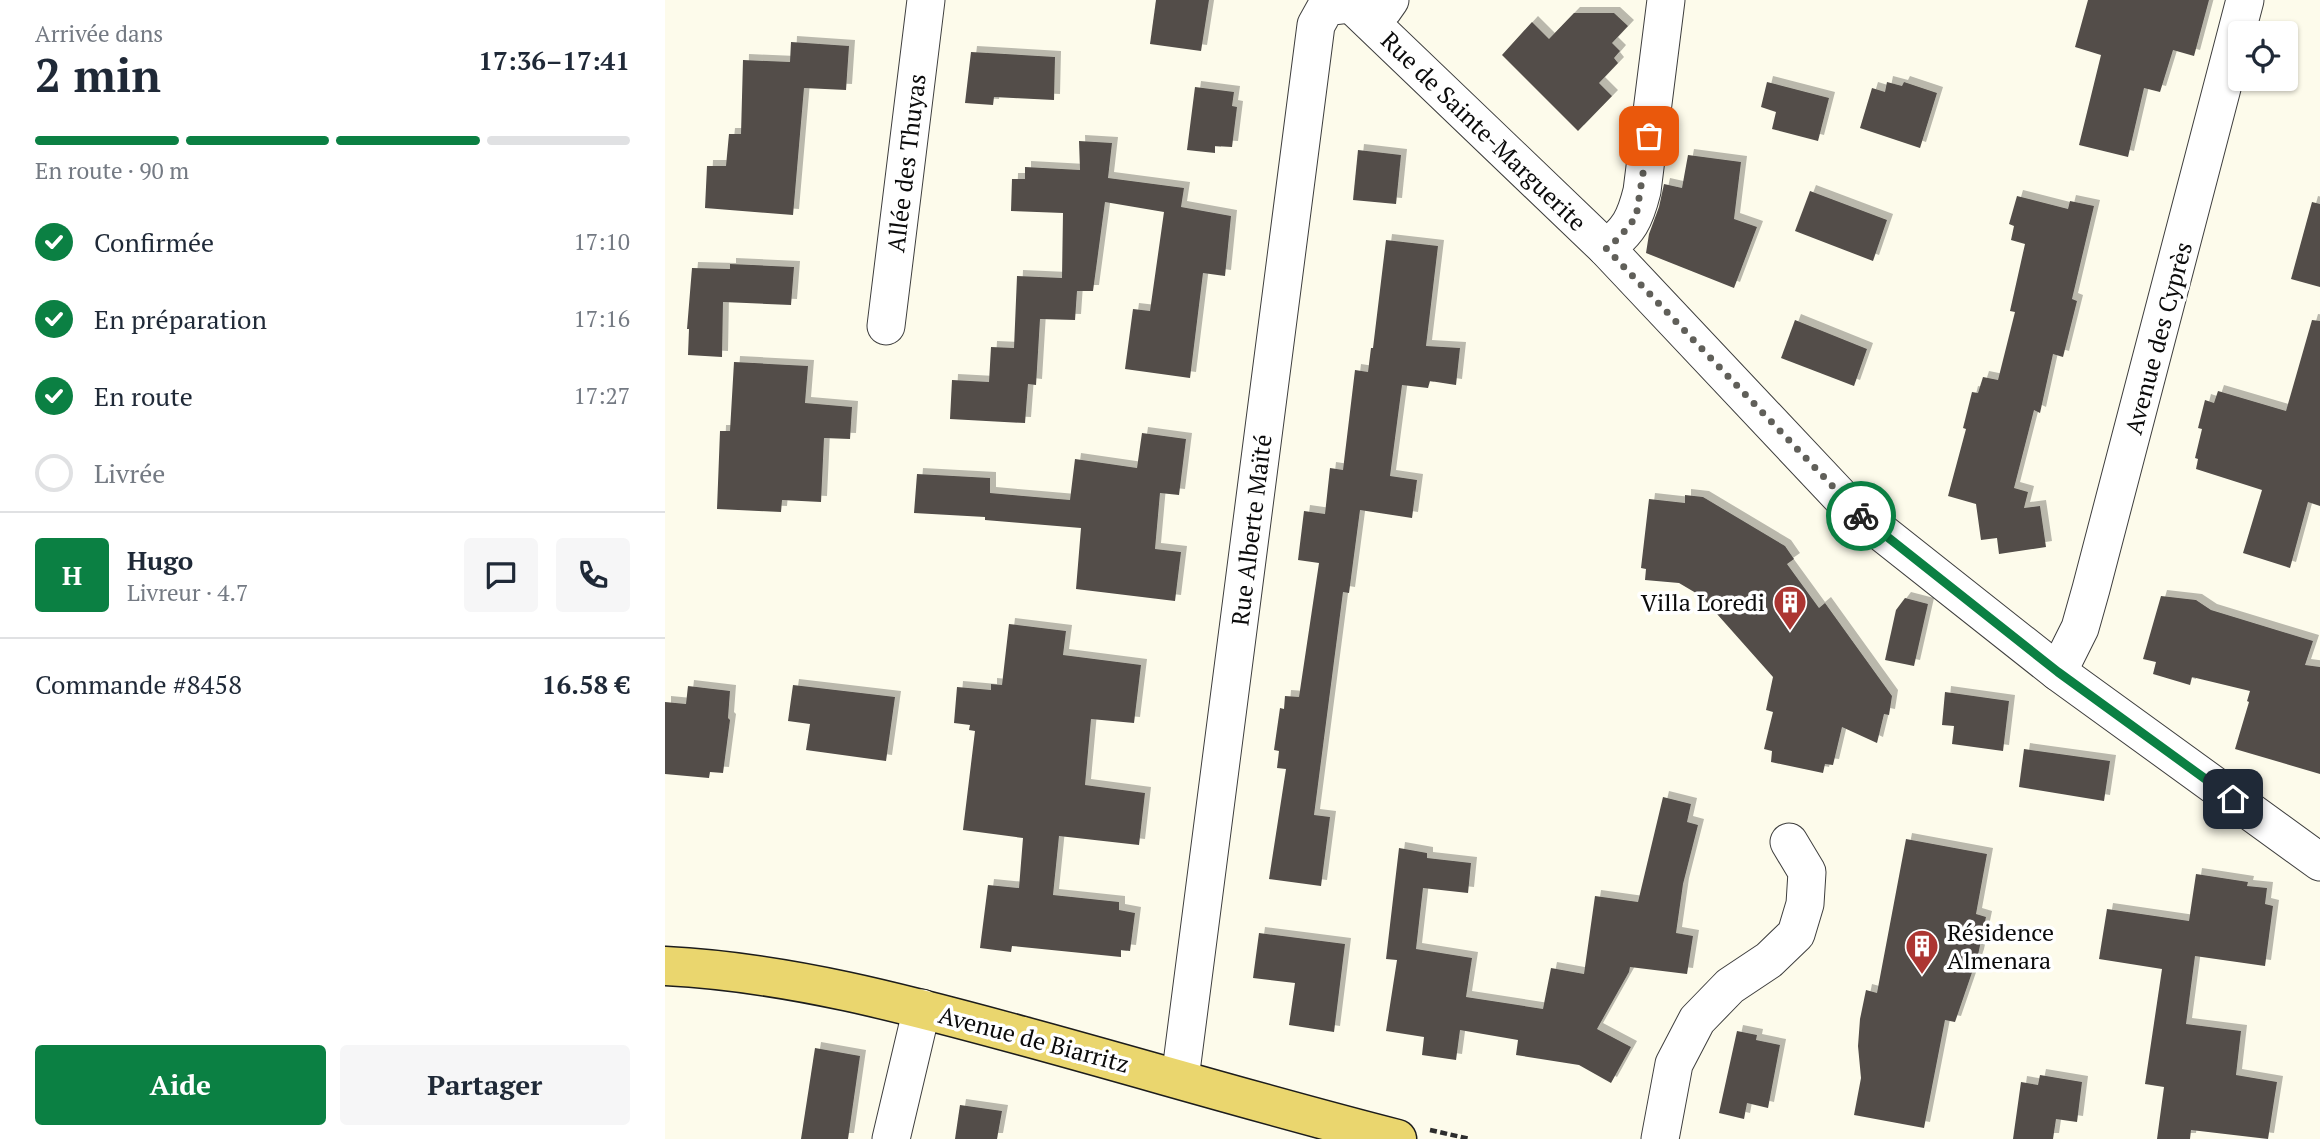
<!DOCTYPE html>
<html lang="fr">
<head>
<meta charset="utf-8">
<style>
  body { margin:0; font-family:"PT Serif",serif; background:#f6f6f7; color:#1f2937; height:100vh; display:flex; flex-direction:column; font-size:26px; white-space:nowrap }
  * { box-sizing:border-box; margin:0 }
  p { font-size:23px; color:#747a83 }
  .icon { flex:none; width:38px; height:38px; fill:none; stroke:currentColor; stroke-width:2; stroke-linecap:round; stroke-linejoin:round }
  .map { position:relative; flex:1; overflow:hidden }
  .side { display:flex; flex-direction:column; background:#fff; width:665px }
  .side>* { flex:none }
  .fabs { position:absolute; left:1563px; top:21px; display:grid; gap:14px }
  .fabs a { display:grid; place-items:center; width:70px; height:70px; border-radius:7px; background:#fff; box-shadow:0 2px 5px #0004; font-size:35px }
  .pin { position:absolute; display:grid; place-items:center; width:60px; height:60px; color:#fff; margin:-30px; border-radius:14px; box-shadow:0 4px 10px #0006 }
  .courier { position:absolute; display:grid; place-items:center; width:70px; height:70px; margin:-35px; border:5px solid #0b8043; border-radius:50%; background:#fff; color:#222; box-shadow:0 2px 9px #0007 }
  .headline em { font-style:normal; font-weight:600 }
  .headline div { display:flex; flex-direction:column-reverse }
  .headline { display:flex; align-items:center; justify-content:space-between; height:119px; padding:0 35px }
  h1 { font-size:46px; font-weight:600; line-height:52px }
  .bar { display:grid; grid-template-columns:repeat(4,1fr); gap:10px 7px; align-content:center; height:84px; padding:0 35px }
  .bar i { height:9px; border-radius:5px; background:#e0e1e3 }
  .bar .on { background:#0b8043 }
  .bar p { grid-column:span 4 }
  .line { display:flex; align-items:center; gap:18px; padding:0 35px; border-top:2px solid #e0e1e3 }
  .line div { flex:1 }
  .round { display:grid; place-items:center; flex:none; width:74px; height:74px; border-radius:7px; background:#f6f6f7 }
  ol { padding:0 35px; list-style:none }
  li { display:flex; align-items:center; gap:21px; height:77px }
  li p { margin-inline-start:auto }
  li .icon { padding:7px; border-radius:50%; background:#0b8043; color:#fff; stroke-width:4 }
  li:last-child { color:#747a83 }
  li i { width:38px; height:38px; border:4px solid #e0e1e3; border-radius:50% }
  .cta { display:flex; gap:14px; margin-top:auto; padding:14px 35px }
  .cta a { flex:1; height:80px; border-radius:7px; background:#0b8043; color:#fff; font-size:28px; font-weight:600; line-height:80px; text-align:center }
  .cta a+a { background:#f6f6f7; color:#1f2937 }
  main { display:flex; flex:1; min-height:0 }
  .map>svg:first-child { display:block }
  .building { fill:#524d49; filter:url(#shadow) }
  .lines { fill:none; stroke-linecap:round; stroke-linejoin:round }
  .minor-casing { stroke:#3e3e3e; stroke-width:39 }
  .major-casing { stroke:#1c1c1c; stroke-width:41 }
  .path { stroke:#2d2d2d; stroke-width:4.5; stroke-dasharray:7 3.5; stroke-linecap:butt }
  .minor { stroke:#fff; stroke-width:37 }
  .major { stroke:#ead66e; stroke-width:38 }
  .done { stroke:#605f59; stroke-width:7; stroke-dasharray:0 12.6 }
  .route { stroke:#0b8043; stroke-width:9 }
  .labels { text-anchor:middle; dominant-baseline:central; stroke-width:7; stroke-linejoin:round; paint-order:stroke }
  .street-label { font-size:24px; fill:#0b0b0b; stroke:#fff }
  .poi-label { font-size:24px; fill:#0b0b0b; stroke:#fff; text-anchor:end }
</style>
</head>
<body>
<main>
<section class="side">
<div class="headline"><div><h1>2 min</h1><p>Arrivée dans</p></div><em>17:36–17:41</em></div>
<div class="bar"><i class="on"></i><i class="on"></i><i class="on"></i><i></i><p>En route · 90 m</p></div>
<ol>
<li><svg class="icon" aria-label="check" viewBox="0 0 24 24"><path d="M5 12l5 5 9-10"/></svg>Confirmée<p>17:10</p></li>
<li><svg class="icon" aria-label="check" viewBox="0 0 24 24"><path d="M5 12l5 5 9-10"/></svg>En préparation<p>17:16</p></li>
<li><svg class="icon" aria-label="check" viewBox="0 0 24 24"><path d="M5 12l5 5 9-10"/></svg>En route<p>17:27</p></li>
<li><i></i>Livrée</li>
</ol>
<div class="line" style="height:126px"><b class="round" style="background:#0b8043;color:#fff">H</b><div><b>Hugo</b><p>Livreur · 4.7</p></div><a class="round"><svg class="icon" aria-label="chat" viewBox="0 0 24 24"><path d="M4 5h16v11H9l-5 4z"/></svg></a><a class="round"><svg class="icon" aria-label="phone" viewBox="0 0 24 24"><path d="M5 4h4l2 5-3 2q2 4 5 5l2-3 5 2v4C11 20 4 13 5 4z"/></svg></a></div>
<div class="line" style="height:91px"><div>Commande #8458</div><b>16.58 €</b></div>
<div class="cta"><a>Aide</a><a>Partager</a></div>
</section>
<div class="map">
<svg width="1655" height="1139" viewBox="0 0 1655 1139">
  <defs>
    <filter id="shadow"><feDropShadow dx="6" dy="-6" stdDeviation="0" flood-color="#0004"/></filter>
  </defs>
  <rect width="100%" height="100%" fill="#fdfbeb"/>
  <!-- building -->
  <g class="building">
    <polygon points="491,0 544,0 536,51 485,44"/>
    <polygon points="1423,0 1544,0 1529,56 1508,50 1495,92 1479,88 1463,157 1414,145 1436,55 1410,47"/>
    <polygon points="909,13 949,13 963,26 947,43 955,51 949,58 953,63 934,83 947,96 913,131 837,55 867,22 884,39"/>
    <polygon points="126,42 184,46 181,90 139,88 128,215 40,208 42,166 61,166 64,134 76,134 78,60 125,62"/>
    <polygon points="306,52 390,57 389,100 329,97 328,105 300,103"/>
    <polygon points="1102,82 1164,98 1153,141 1107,129 1111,112 1096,107"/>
    <polygon points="1222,82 1237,86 1239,82 1272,93 1255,148 1195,128 1207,88 1220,92"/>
    <polygon points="530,87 569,92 567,106 572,107 567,147 550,146 550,153 522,150"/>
    <polygon points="414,141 447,143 443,178 519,188 516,207 566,216 560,276 538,273 525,378 460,369 468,309 485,311 499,212 440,202 428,291 412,291 410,320 375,319 371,385 363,384 360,423 285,419 287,380 324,382 326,347 349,348 352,276 397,278 398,213 346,211 347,179 360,179 360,167 415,170"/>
    <polygon points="693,150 736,155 731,204 688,200"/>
    <polygon points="1023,155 1076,162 1069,219 1092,227 1069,288 981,253 984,234 994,207 999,184 1017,188"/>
    <polygon points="1145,191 1222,220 1208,261 1130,231"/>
    <polygon points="1352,196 1403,209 1405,201 1429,206 1407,299 1412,301 1398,357 1388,354 1375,413 1369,410 1349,488 1363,492 1359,508 1375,506 1381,547 1334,554 1332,538 1316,540 1311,504 1283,496 1301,429 1298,428 1307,392 1313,393 1318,377 1333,380 1350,312 1345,311 1360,244 1346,240 1349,226 1344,224"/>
    <polygon points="1647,202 1655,204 1655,287 1626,279"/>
    <polygon points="721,240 773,246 761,346 795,348 791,385 765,381 763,388 737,385 725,476 752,480 747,518 695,510 684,593 678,592 649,815 665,817 656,886 604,879 621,769 612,768 614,751 609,750 615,708 619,709 620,696 634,697 654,563 633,560 639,511 660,514 665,468 678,470 690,370 703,372 706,348 708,348"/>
    <polygon points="65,264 129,267 126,305 58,302 57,357 23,355 24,329 22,329 27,268 65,269"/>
    <polygon points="1130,320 1202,349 1189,386 1116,358"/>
    <polygon points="1647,320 1655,321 1655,506 1643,502 1625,568 1578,553 1597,490 1531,469 1533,459 1530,458 1537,429 1533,428 1540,400 1549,403 1553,391 1621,411"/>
    <polygon points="69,362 143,366 140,403 187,407 185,439 159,438 156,502 117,500 116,512 52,509 55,431 65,431"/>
    <polygon points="477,433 521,439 514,495 495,493 490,549 516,552 510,601 411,589 416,528 320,520 320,517 249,513 252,474 325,478 325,493 405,500 410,459 472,468"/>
    <polygon points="1020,495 1038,497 1120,546 1129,559 1122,564 1154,608 1160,603 1227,696 1224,715 1219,714 1212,743 1177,727 1168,765 1160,764 1158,773 1106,762 1107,751 1099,749 1108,712 1101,710 1108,677 1036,596 1014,583 980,580 981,569 976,568 984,499 1020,503"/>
    <polygon points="1496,596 1531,600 1546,610 1648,641 1640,665 1655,667 1655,774 1570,749 1584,702 1582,701 1585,691 1527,677 1525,685 1488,674 1491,662 1478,659"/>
    <polygon points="1240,598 1263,604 1249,666 1220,660 1231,610"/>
    <polygon points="344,624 401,631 398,655 476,665 469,723 426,719 420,785 480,793 474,845 394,836 388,895 454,902 454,910 470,913 465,951 456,950 456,957 347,946 346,952 315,948 323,885 354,888 358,838 298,830 310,731 304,730 305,725 289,723 292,687 326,690 326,684 337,685"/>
    <polygon points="128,685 230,697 221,761 141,750 145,724 123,721"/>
    <polygon points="23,686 65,691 63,718 65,720 58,773 45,772 44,778 0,774 0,702 21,704"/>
    <polygon points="1280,692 1344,701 1338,751 1287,744 1289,726 1277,725"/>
    <polygon points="1359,749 1445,761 1439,801 1354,787"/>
    <polygon points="998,797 1026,804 1022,822 1033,825 1018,884 1011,933 1028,936 1022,974 965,967 964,972 932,1029 966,1047 946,1083 914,1065 851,1055 853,1040 795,1030 791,1060 757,1055 759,1037 721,1031 732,960 721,959 734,848 762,853 762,858 806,863 803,893 758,888 751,949 807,958 801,997 878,1009 886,968 919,974 930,896 973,902"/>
    <polygon points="1241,839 1322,854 1311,914 1321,917 1313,955 1290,1022 1280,1020 1259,1128 1189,1115 1196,1078 1193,1046 1195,1019 1201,990 1212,993"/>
    <polygon points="1531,874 1583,882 1582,886 1602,888 1600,904 1608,906 1600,966 1530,956 1521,1024 1576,1031 1571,1075 1612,1082 1603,1139 1526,1130 1525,1139 1492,1139 1499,1087 1480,1084 1497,969 1434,959 1442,909 1524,921"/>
    <polygon points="594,933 680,944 669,1032 624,1025 630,983 588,978"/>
    <polygon points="1072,1031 1092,1035 1091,1040 1115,1045 1103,1108 1082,1103 1079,1119 1054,1113"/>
    <polygon points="150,1048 195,1056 183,1139 136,1139"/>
    <polygon points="1375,1075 1417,1082 1412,1122 1391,1119 1388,1139 1348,1139 1356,1082 1373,1085"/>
    <polygon points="295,1105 337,1111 332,1139 290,1139"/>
  </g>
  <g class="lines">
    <defs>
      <g id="minor">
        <polyline points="682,0 941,248 1187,509 1393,672 1655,862"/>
        <path d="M941 248C964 231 970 219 977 191L1001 0"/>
        <polyline points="221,326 261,0"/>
        <polyline points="1393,672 1415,628 1426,589 1580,0"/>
        <polyline points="515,1079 651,25 661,7 686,4 718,10 725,0"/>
        <polyline points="226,1139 257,1008"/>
        <polyline points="995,1139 1009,1064 1032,1020 1065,986 1104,960 1131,934 1140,904 1142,872 1124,842"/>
      </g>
      <path id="major" d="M0 966C122 972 241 1004 358 1036 483 1070 606 1107 732 1139"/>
    </defs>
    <!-- minor casing -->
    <use href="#minor" class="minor-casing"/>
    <!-- major casing -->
    <use href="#major" class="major-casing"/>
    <!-- path -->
    <polyline class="path" points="765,1130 805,1139"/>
    <!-- minor -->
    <use href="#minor" class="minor"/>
    <!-- major -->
    <use href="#major" class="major"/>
  </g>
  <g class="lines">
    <!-- done -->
    <polyline class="done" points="984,136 971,217 954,238 941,248 1196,516"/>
    <!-- route -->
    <polyline class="route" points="1196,516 1393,672 1568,799"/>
  </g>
  <!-- icons -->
  <defs>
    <symbol id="building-pin" viewBox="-11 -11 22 30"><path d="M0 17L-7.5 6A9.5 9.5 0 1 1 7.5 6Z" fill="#ac3632" stroke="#fff"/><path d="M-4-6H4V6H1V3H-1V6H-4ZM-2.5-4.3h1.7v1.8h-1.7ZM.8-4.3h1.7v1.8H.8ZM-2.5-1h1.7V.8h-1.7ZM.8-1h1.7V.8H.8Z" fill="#fff"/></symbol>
  </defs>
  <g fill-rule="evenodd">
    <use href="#building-pin" x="1106" y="583" width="38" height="52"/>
    <use href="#building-pin" x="1238" y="927" width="38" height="52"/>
  </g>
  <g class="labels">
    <!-- street labels -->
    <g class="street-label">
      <text transform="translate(819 131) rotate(44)">Rue de Sainte-Marguerite</text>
      <text transform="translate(241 163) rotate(-83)">Allée des Thuyas</text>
      <text transform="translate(1493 338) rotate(-75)">Avenue des Cyprès</text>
      <text transform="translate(586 530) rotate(-83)">Rue Alberte Maïté</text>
      <text transform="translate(369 1039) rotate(15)">Avenue de Biarritz</text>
    </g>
    <!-- poi labels -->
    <g class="poi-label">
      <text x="1100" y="602">Villa Loredi</text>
      <text x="1282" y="932" text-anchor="start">Résidence<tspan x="1282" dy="28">Almenara</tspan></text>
    </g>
  </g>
</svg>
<div class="fabs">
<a><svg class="icon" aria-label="locate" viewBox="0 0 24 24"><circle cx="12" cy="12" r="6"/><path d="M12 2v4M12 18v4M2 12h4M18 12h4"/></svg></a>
</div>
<div class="pin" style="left:984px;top:136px;background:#ea580c"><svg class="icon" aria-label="bag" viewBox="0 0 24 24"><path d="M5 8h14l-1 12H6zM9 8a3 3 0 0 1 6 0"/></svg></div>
<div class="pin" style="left:1568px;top:799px;background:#1f2937"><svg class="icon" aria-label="home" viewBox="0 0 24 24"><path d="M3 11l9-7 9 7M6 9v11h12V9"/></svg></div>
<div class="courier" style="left:1196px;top:516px"><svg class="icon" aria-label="bike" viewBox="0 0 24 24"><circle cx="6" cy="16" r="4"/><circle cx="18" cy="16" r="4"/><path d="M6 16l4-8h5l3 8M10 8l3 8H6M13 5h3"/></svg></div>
</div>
</main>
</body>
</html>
